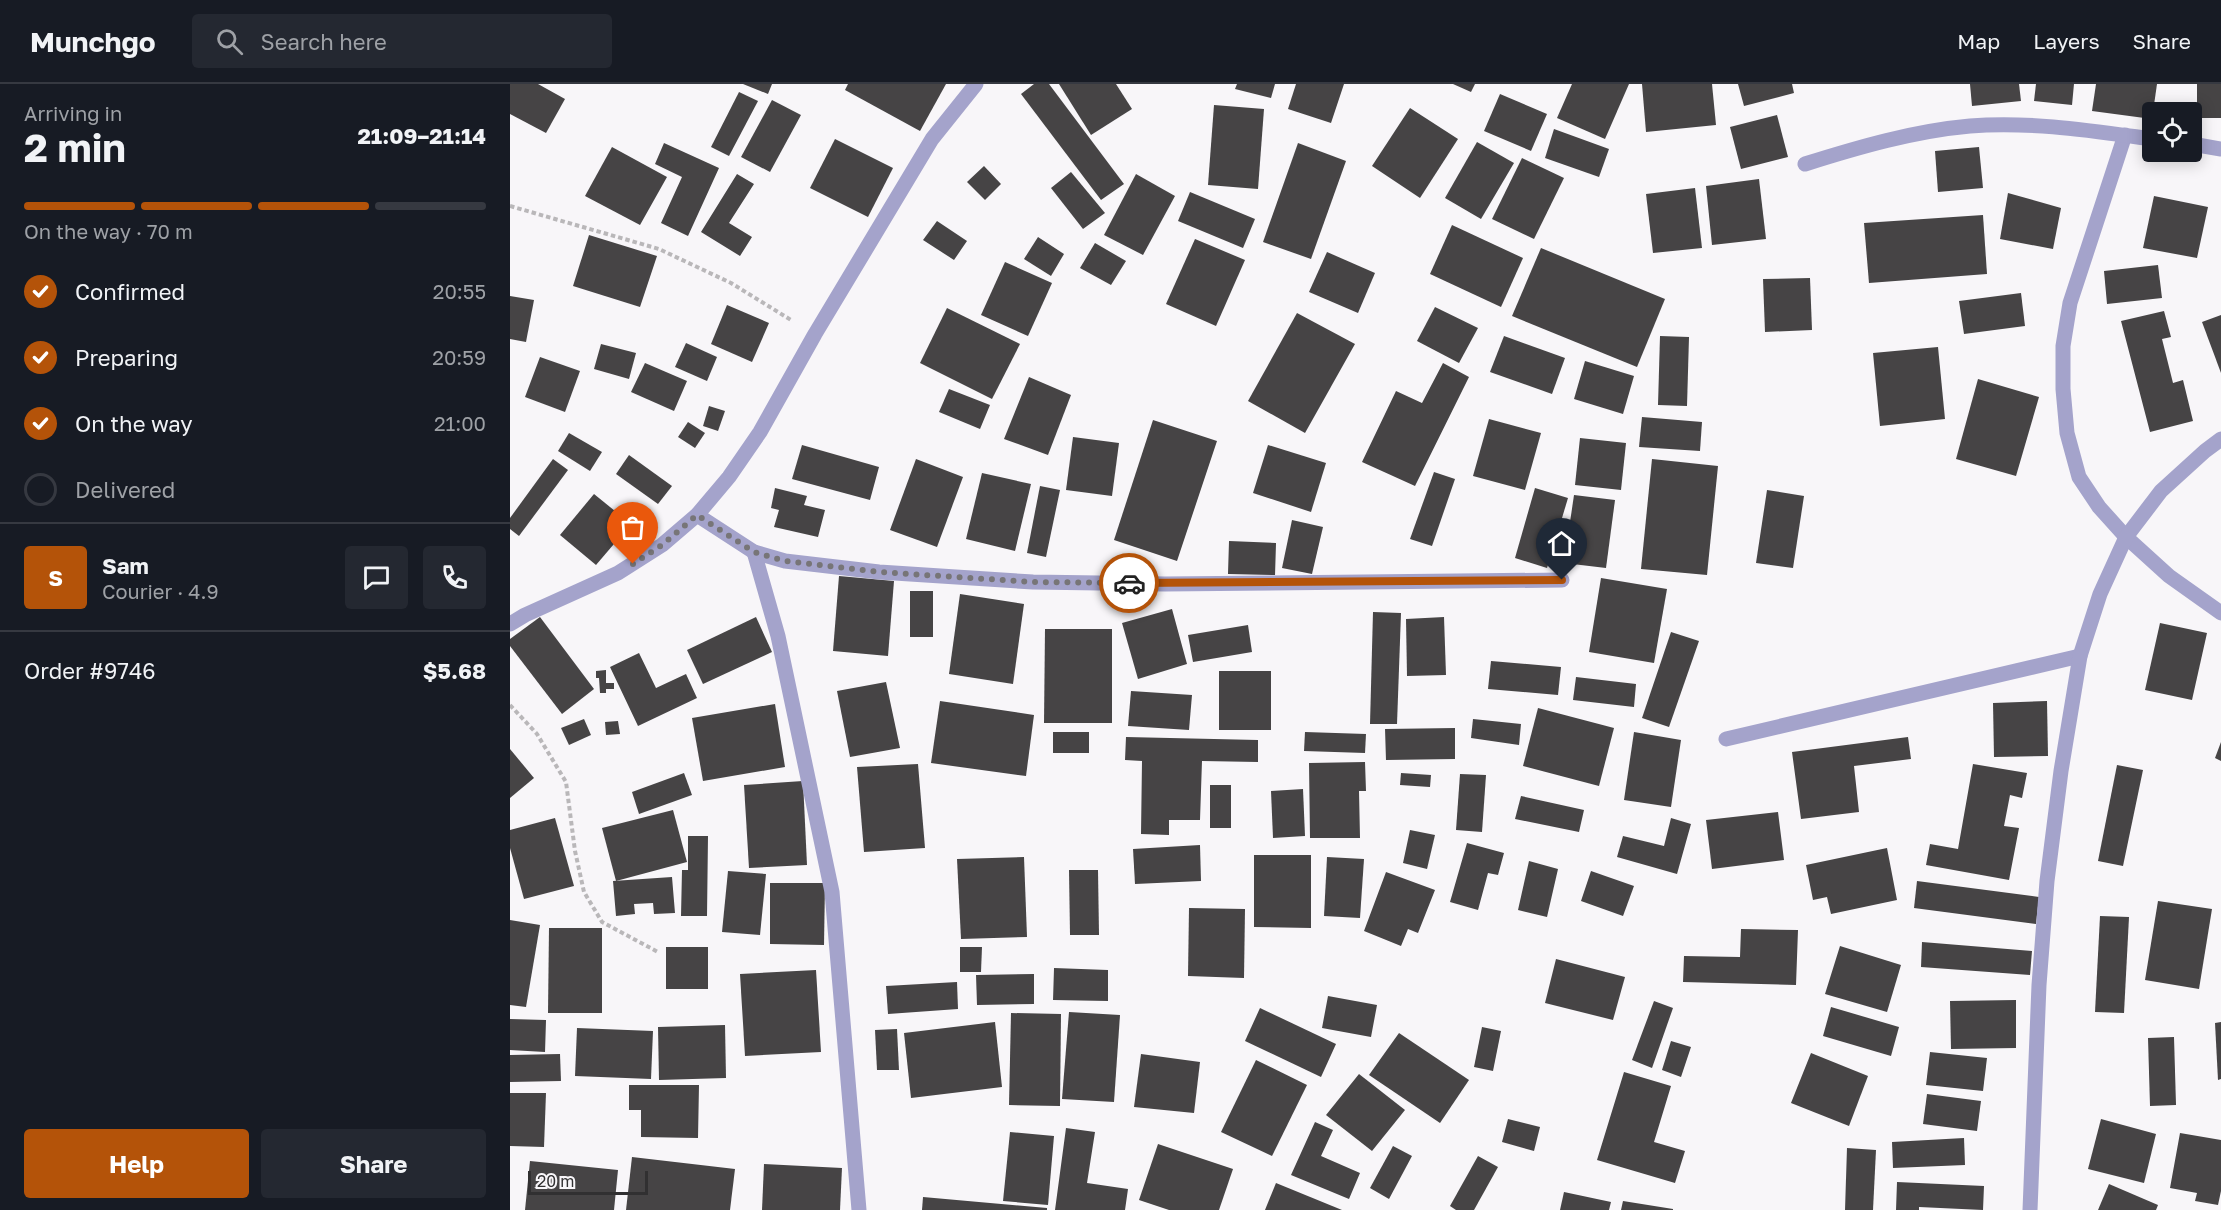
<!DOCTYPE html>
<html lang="en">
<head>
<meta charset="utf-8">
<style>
  body { margin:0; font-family:"Golos Text",sans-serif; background:#242831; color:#f1f3f6; height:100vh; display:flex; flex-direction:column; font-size:22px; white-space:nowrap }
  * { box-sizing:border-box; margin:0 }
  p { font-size:20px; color:#9ea1a6 }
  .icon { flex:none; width:33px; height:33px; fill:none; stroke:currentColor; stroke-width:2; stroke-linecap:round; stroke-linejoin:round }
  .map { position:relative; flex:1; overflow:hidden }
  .panel { display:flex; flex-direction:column; background:#171b24; width:510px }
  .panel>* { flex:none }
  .tools { position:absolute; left:1632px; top:18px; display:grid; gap:12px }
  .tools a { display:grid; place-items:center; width:60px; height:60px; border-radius:6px; background:#171b24; box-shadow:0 3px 15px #0003; font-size:30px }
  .scale { position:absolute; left:18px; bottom:15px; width:120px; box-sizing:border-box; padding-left:6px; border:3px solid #313031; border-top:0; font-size:16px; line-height:21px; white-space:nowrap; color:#313031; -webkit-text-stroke:4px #f8f6f9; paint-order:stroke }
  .pin { position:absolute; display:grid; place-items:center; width:51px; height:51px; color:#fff; margin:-62px -26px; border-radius:50% 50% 50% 0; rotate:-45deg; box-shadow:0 0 6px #0007 }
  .pin .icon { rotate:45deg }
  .courier { position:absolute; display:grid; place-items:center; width:60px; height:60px; margin:-30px; border:4px solid #b45309; border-radius:50%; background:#fff; color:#222; box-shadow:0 2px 8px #0007 }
  .overview em { font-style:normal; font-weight:700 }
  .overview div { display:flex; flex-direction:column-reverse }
  .overview { display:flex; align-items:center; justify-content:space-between; height:102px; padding:0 24px }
  h1 { font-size:39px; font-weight:700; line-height:45px }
  .bar { display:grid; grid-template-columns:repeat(4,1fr); gap:9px 6px; align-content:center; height:72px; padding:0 24px }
  .bar i { height:8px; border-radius:4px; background:#363941 }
  .bar .active { background:#b45309 }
  .bar p { grid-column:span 4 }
  .line { display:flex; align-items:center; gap:15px; padding:0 24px; border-top:2px solid #363941 }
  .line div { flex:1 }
  .round { display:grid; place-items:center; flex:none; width:63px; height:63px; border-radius:6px; background:#242831 }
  ol { padding:0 24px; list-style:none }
  li { display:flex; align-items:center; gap:18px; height:66px }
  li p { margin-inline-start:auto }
  li .icon { padding:6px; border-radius:50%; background:#b45309; color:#fff; stroke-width:4 }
  li:last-child { color:#9ea1a6 }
  li i { width:33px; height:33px; border:3px solid #363941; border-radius:50% }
  .cta { display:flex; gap:12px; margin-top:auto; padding:12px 24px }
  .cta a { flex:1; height:69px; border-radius:6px; background:#b45309; color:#fff; font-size:24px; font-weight:700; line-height:69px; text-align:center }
  .cta a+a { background:#242831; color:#f1f3f6 }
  header { display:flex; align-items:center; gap:36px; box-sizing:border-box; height:84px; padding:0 30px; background:#171b24; border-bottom:2px solid #363941 }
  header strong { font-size:28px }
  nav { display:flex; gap:33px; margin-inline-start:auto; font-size:21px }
  .search { width:420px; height:54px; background:#242831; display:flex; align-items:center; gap:15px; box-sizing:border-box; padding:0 21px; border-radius:6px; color:#9ea1a6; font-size:22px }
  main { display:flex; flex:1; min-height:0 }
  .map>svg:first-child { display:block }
  .building { fill:#464445 }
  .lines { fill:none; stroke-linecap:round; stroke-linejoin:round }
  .path { stroke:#b9b7b9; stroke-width:4; stroke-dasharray:4.5 3; stroke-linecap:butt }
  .street { stroke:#a4a3cb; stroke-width:15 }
  .done { stroke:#777577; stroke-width:6; stroke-dasharray:0 10.8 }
  .route { stroke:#b45309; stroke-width:8 }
</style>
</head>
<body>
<header>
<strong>Munchgo</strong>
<div class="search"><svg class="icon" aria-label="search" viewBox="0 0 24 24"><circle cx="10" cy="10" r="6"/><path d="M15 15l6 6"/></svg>Search here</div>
<nav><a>Map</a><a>Layers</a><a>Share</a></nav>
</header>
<main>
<section class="panel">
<div class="overview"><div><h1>2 min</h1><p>Arriving in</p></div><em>21:09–21:14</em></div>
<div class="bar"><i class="active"></i><i class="active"></i><i class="active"></i><i></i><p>On the way · 70 m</p></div>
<ol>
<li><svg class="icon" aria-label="check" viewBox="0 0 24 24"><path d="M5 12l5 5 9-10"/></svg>Confirmed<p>20:55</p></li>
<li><svg class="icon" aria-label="check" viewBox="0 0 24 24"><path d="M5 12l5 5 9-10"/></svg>Preparing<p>20:59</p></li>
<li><svg class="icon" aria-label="check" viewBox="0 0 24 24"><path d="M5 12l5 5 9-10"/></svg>On the way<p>21:00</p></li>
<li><i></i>Delivered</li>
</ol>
<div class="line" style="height:108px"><b class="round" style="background:#b45309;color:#fff">S</b><div><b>Sam</b><p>Courier · 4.9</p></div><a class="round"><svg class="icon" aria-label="chat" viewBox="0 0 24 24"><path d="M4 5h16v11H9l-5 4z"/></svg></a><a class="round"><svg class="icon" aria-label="phone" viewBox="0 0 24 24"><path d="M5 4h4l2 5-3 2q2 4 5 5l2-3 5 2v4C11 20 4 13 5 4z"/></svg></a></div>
<div class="line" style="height:78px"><div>Order #9746</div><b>$5.68</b></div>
<div class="cta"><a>Help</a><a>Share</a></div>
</section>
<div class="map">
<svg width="1711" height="1126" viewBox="0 0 1711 1126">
  <rect width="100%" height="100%" fill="#f8f6f9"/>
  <!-- building -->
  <g class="building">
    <polygon points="0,0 28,0 55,15 36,49 0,30"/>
    <polygon points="233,0 262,0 258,10"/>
    <polygon points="338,0 436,0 410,47 335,6"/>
    <polygon points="524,0 539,0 614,100 591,116 511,10"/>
    <polygon points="549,0 606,0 622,25 581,51"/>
    <polygon points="727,0 765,0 761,14 725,5"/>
    <polygon points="786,0 834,0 821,39 778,25"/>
    <polygon points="943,0 965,0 961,8"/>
    <polygon points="1062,0 1119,0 1095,55 1047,34"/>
    <polygon points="1132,0 1202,0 1206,41 1136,48"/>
    <polygon points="1228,0 1282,0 1284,9 1234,22"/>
    <polygon points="1460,0 1509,0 1511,17 1462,22"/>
    <polygon points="1526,0 1564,0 1562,21 1524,17"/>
    <polygon points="1586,0 1647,0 1642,35 1582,27"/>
    <rect x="1687" y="0" width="24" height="34"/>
    <polygon points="229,8 248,17 219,72 201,63"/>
    <polygon points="990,10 1037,30 1021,67 974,47"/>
    <polygon points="262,16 291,31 260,88 231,73"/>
    <polygon points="704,21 754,25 748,105 698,101"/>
    <polygon points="900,24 948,55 910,114 862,82"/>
    <polygon points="1267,31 1278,73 1231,85 1220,43"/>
    <polygon points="1044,45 1099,65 1089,93 1035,74"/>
    <polygon points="325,55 383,84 358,133 300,104"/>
    <polygon points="967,58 1004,79 971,135 935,114"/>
    <polygon points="154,59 209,84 178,152 151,139 172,93 145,80"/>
    <polygon points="788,59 836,77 801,175 753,158"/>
    <polygon points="102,63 157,93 130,141 75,112"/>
    <polygon points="1469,63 1473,104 1428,108 1425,67"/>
    <polygon points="1012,74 1054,94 1024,155 982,135"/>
    <polygon points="474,82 491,100 475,116 457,98"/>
    <polygon points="561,88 595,129 573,145 541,104"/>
    <polygon points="227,90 244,100 219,139 242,153 230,172 191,148"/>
    <polygon points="626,90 665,112 633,171 594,151"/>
    <polygon points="1249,95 1256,155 1202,161 1196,102"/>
    <polygon points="1185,104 1192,164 1143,169 1136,110"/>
    <polygon points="680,108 745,135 733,164 668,137"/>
    <polygon points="1498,109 1551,124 1543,165 1490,155"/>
    <polygon points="1644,112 1698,123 1687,174 1633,164"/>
    <polygon points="1473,131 1477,190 1359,199 1354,139"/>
    <polygon points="427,137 457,157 444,176 413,156"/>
    <polygon points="942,141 1013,174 991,223 920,190"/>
    <polygon points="79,151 147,172 130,223 63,202"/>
    <polygon points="528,153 554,170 541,192 514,175"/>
    <polygon points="685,155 735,176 706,242 656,220"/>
    <polygon points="585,159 616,177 601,201 570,184"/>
    <polygon points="1031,164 1155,215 1127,283 1002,232"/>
    <polygon points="817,168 865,189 848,229 799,208"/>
    <polygon points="495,178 542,199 518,252 471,231"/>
    <polygon points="1648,181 1652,214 1597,220 1594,187"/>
    <polygon points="1300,194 1302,246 1255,248 1253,195"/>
    <polygon points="1511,209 1515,242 1454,250 1449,217"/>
    <polygon points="0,212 24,216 16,258 0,255"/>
    <polygon points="217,221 259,239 242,278 201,260"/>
    <polygon points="925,223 968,244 949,279 907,257"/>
    <polygon points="437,224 510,260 482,315 410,279"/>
    <polygon points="1654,227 1661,253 1652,255 1663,299 1673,296 1683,337 1640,348 1611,237"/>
    <polygon points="787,229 845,260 795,349 738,317"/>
    <polygon points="1711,231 1711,289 1692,238"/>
    <polygon points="994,252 1055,274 1042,310 980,288"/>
    <polygon points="1150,252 1179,253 1177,322 1148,321"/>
    <polygon points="176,259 207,273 197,297 165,283"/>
    <polygon points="91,260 126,269 119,295 84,285"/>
    <polygon points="1428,263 1435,335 1370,342 1363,269"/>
    <polygon points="30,273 70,287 55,328 15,313"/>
    <polygon points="1075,277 1124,292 1113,330 1064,315"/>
    <polygon points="135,279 177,297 164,327 121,308"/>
    <polygon points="933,279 959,293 905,402 852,378 886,307 912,319"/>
    <polygon points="519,293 561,311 538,371 494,355"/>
    <polygon points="1468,295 1529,313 1506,392 1446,375"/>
    <polygon points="439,305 480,321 470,345 429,328"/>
    <polygon points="199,322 215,327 208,347 193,342"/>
    <polygon points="1132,333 1192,338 1190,367 1129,363"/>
    <polygon points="979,335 1031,349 1015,406 963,392"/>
    <polygon points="643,336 707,357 667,477 604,456"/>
    <polygon points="178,338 195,349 185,364 168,353"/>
    <polygon points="59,349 92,368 80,387 48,367"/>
    <polygon points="563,353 609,359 602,412 556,406"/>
    <polygon points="1070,354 1116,359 1111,406 1065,401"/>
    <polygon points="292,361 369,383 360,416 282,395"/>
    <polygon points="758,361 816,379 801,428 743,409"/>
    <polygon points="119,371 162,402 148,420 106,390"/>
    <polygon points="43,375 58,386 9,452 0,445 0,434"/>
    <polygon points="406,375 453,393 427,463 380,446"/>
    <polygon points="1142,375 1208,382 1197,491 1131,485"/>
    <polygon points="924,388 945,395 922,462 900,455"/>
    <polygon points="472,389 521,400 505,467 456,455"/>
    <polygon points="530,402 550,406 536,473 517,469"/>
    <polygon points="265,404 297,412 294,421 315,426 308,453 264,443 269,426 261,424"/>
    <polygon points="1025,404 1058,414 1037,484 1005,474"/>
    <polygon points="1257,406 1294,412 1283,484 1246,479"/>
    <polygon points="84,410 121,440 86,481 50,451"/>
    <polygon points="1064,411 1105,416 1096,484 1054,479"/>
    <polygon points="782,436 813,443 802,490 772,484"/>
    <polygon points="719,457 766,459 765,491 718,490"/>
    <polygon points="329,492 384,497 378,572 323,567"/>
    <polygon points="1091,494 1157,505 1144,579 1079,568"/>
    <rect x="400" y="507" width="23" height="46"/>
    <polygon points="450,510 514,520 503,600 439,590"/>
    <polygon points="662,525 677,580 628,595 612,539"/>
    <polygon points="863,528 891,529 887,640 860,640"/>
    <polygon points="30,533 84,605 52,630 0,562 0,555"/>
    <polygon points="246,533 262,568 193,600 177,566"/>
    <polygon points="934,533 936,591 897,592 896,535"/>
    <polygon points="1650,539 1697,549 1682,616 1635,606"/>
    <polygon points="738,541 742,568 683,578 678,551"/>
    <polygon points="535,545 602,545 602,639 534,639"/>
    <polygon points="1161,548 1189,557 1159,643 1132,634"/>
    <polygon points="129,569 146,604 176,590 187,614 128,642 100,583"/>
    <polygon points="981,577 1051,583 1048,611 978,605"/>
    <polygon points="96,586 96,599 104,599 104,605 96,605 96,609 90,609 89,594 86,594 86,587"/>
    <rect x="709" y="587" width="52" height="59"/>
    <polygon points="1066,593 1126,600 1124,623 1063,616"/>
    <polygon points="376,598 390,664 340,673 327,607"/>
    <polygon points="621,607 682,611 679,646 618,642"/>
    <polygon points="430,617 524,631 516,692 421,679"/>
    <polygon points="1537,617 1538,672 1484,673 1483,619"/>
    <polygon points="265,620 275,683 193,697 182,634"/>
    <polygon points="1028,624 1104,644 1089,702 1013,682"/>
    <polygon points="74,635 81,651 59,661 51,644"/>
    <polygon points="963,635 1011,640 1009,661 961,654"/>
    <polygon points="108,637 110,650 96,651 95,638"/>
    <polygon points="945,644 945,675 876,676 875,645"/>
    <rect x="543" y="648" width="36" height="21"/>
    <polygon points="795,648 856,650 855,669 794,667"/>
    <polygon points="1124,648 1171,656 1161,723 1114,716"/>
    <polygon points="616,653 748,656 748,678 692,677 690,736 659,736 659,751 631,750 632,677 615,676"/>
    <polygon points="1398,653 1401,675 1344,682 1349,728 1291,735 1282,668"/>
    <polygon points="1711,658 1711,677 1705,674"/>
    <polygon points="0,665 24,694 0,714"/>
    <polygon points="855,678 856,707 849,707 850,754 800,754 799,679"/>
    <polygon points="408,680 415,764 354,768 347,683"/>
    <polygon points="1463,680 1517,689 1512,714 1500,711 1494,742 1509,744 1499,796 1416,781 1420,760 1448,765"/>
    <polygon points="1607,681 1633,686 1613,782 1588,777"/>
    <polygon points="174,689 182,711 129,730 122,708"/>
    <polygon points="891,689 921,691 920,703 890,701"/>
    <polygon points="950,690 976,691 972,748 946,746"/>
    <polygon points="293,697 297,781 239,784 234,701"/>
    <rect x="700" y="701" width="21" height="43"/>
    <polygon points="793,705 795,752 763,754 761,707"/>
    <polygon points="1011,712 1074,726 1069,748 1005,735"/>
    <polygon points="163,726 177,778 106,797 92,744"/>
    <polygon points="1268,728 1274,776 1202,785 1196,736"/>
    <polygon points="45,734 64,802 14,815 0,764 0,746"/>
    <polygon points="1161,734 1181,740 1167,790 1107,773 1113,752 1154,762"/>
    <polygon points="900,746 925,751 917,785 893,779"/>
    <polygon points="178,752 198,752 197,832 171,832 172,786 178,786"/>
    <polygon points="957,759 994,769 988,791 978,789 968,826 940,818"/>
    <polygon points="690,761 691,797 625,800 623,765"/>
    <polygon points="1377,764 1387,816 1321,830 1317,813 1303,816 1296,781"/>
    <polygon points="744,771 801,771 801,844 744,843"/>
    <polygon points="514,773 517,853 451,855 447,775"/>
    <polygon points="817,773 854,775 850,834 814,832"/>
    <polygon points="1019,777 1048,785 1037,833 1008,826"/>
    <polygon points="559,786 588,786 589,851 560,851"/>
    <polygon points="218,787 256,790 250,851 212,848"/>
    <polygon points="1081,787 1124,802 1113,832 1071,817"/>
    <polygon points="876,788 925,806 908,849 898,845 891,862 854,847"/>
    <polygon points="162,793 165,829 144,830 143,819 124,820 125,830 106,832 103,797"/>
    <polygon points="1407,797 1529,813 1526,840 1404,824"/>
    <polygon points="260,799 315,799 314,861 260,860"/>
    <polygon points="1648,817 1702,825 1689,905 1635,896"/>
    <polygon points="679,824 735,825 734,894 678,892"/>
    <polygon points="1590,832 1619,833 1614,929 1585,928"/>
    <polygon points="0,836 30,841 16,923 0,921"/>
    <polygon points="39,844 92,844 92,929 38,929"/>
    <polygon points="1231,845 1288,846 1286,901 1173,898 1174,872 1230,873"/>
    <polygon points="1412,858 1522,867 1520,891 1411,883"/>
    <polygon points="1330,862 1391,881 1377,928 1315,910"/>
    <rect x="156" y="863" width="42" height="42"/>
    <polygon points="450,863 472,863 471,888 450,888"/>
    <polygon points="1046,875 1115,893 1103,936 1035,919"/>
    <polygon points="544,884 598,886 598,917 543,916"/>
    <polygon points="306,886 311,968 235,972 230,890"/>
    <polygon points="524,890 524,920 467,921 466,891"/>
    <polygon points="447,898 448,925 378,930 376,902"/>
    <polygon points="818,912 867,921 861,953 812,944"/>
    <polygon points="1506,916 1506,964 1441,965 1440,917"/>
    <polygon points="1144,917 1163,924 1142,984 1122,976"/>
    <polygon points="1321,923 1389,943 1381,972 1313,952"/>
    <polygon points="750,924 826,960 811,993 735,957"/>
    <polygon points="559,928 610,931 604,1018 552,1015"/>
    <polygon points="501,929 551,930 550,1022 499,1021"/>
    <polygon points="0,935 36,936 35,968 0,966"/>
    <polygon points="485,938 492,1003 401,1014 394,949"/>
    <polygon points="1711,938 1711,995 1708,996 1705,939"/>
    <polygon points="215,941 216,994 149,996 148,943"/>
    <polygon points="972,943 991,947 983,987 964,983"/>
    <polygon points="67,944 143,947 141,995 65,992"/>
    <polygon points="387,945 389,986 367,986 365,946"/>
    <polygon points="889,949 959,996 930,1039 859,991"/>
    <polygon points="1664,953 1666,1021 1640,1022 1638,954"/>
    <polygon points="1161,957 1181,963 1171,993 1152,986"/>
    <polygon points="1420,968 1477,974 1473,1007 1416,1001"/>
    <polygon points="1301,969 1358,992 1339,1042 1281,1019"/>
    <polygon points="50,970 51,997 0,998 0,971"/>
    <polygon points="631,970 690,978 684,1029 624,1023"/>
    <polygon points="746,976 797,1001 762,1072 711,1048"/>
    <polygon points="1114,988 1161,1002 1144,1058 1175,1067 1165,1099 1087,1076"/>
    <polygon points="849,990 895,1026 862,1067 816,1031"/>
    <polygon points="119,1001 189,1001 188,1054 131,1053 131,1026 119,1026"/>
    <polygon points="0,1009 36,1009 34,1063 0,1062"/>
    <polygon points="1417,1010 1471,1017 1467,1047 1413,1040"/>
    <polygon points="998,1035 1030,1043 1024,1067 992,1058"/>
    <polygon points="1591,1035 1646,1050 1634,1099 1578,1085"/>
    <polygon points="805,1038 823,1046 811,1072 850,1089 839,1115 781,1091"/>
    <polygon points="556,1044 585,1048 577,1099 618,1105 615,1126 545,1126"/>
    <polygon points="500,1048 544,1052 538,1121 493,1117"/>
    <polygon points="1670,1049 1711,1056 1711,1107 1708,1121 1685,1117 1687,1109 1660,1104"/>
    <polygon points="1454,1054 1455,1081 1383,1084 1382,1058"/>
    <polygon points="648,1060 723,1085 709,1126 659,1126 629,1116"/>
    <polygon points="883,1062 902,1072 879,1115 860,1104"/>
    <polygon points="1337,1064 1366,1066 1363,1126 1335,1126"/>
    <polygon points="968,1072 988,1083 964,1126 946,1126 940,1122"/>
    <polygon points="122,1073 225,1085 220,1126 116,1126"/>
    <polygon points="20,1077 108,1086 104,1126 15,1126"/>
    <polygon points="254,1080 332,1084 330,1126 252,1126"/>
    <polygon points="1387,1098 1474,1102 1473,1126 1409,1123 1409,1126 1386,1126"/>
    <polygon points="766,1099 832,1126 755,1126"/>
    <polygon points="1599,1100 1648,1121 1646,1126 1588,1126"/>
    <polygon points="1054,1108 1101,1118 1099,1126 1050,1126"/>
    <polygon points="413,1113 537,1124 537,1126 412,1126"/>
    <polygon points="1113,1117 1163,1125 1163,1126 1111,1126"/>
  </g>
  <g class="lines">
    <!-- path -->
    <g class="path">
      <polyline points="0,122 149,165 221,199 281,236"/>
      <polyline points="0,621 27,650 56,698 65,767 74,808 92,838 148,868"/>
    </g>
    <!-- street -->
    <g class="street">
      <polyline points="1615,51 1560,219 1553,262 1553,305 1557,349 1569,393 1589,423 1616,453 1659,492 1711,529"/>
      <polyline points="1682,60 1711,65"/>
      <path d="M1295 80C1349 63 1404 47 1460 42 1520 37 1583 47 1642 55"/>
      <polyline points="187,431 244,468 275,477 369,488 523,498 655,500 1052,496"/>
      <polyline points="244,468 268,552 322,808 349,1126"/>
      <polyline points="0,540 15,531 108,489 152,461 187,431 219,393 250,348 305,250 422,55 466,0"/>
      <polyline points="1216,655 1570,572"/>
      <polyline points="1520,1126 1529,901 1537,797 1551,687 1570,572 1590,510 1616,453 1651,407 1695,367 1711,355"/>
    </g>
  </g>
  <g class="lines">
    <!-- done -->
    <polyline class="done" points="123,480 152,461 187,431 244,468 275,477 369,488 523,498 619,499"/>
    <!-- route -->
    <polyline class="route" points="619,499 1052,496"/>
  </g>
</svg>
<div class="tools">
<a><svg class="icon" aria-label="locate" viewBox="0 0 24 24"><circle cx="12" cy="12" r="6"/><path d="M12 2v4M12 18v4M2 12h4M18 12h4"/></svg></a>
</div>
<div class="scale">20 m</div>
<div class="pin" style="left:123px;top:480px;background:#ea580c"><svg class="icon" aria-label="bag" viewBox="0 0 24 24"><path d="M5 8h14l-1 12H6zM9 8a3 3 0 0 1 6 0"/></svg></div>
<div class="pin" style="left:1052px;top:496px;background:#1f2937"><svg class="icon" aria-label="home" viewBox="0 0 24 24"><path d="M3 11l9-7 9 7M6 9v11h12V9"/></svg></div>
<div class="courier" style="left:619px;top:499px"><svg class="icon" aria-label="car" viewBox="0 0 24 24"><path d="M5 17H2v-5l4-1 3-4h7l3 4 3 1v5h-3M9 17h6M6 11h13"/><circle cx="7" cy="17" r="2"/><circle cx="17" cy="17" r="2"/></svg></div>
</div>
</main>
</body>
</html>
